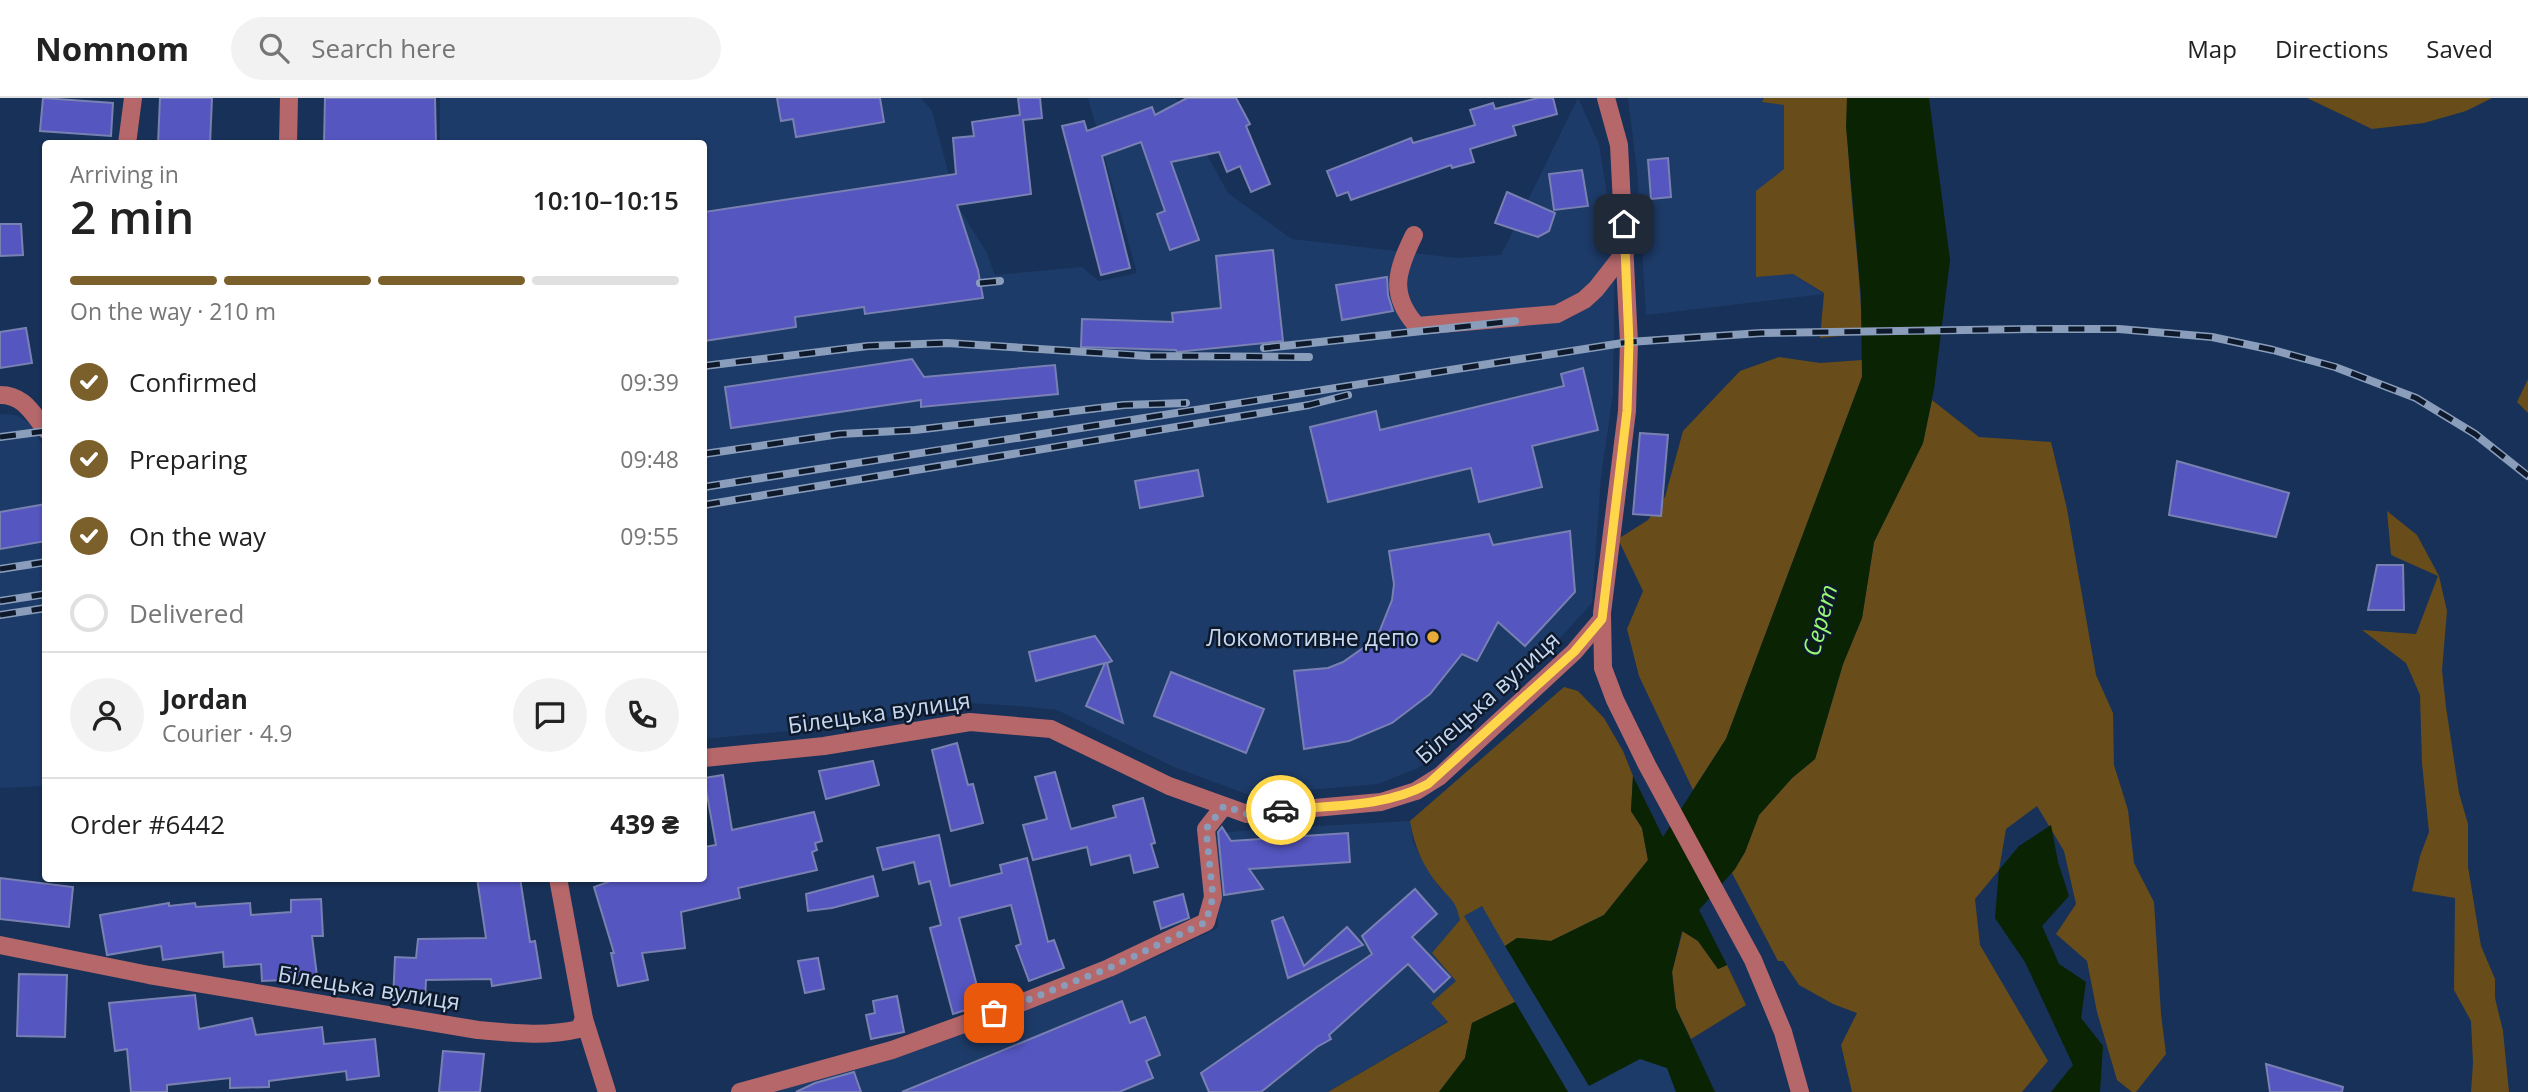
<!DOCTYPE html>
<html lang="en">
<head>
<meta charset="utf-8">
<style>
  body { margin:0; font-family:"Open Sans",sans-serif; background:#f2f2f2; color:#222; height:100vh; display:flex; flex-direction:column; font-size:26px; white-space:nowrap }
  * { box-sizing:border-box; margin:0 }
  p { font-size:23px; color:#767676 }
  .icon { flex:none; width:38px; height:38px; fill:none; stroke:currentColor; stroke-width:2; stroke-linecap:round; stroke-linejoin:round }
  .map { position:relative; flex:1; overflow:hidden }
  .details { position:absolute; left:42px; top:42px; width:665px; height:742px; display:flex; flex-direction:column; background:#fff; border-radius:7px; box-shadow:0 2px 5px #0004 }
  .details>* { flex:none }
  .pin { position:absolute; display:grid; place-items:center; width:60px; height:60px; color:#fff; margin:-30px; border-radius:14px; box-shadow:0 4px 10px #0006 }
  .courier { position:absolute; display:grid; place-items:center; width:70px; height:70px; margin:-35px; border:5px solid #ffd54a; border-radius:50%; background:#fff; color:#222; box-shadow:0 2px 9px #0007 }
  .head em { font-style:normal; font-weight:600 }
  .head div { display:flex; flex-direction:column-reverse }
  .head { display:flex; align-items:center; justify-content:space-between; height:119px; padding:0 28px }
  h1 { font-size:46px; font-weight:600; line-height:52px }
  .bar { display:grid; grid-template-columns:repeat(4,1fr); gap:10px 7px; align-content:center; height:84px; padding:0 28px }
  .bar i { height:9px; border-radius:5px; background:#e0e0e0 }
  .bar .active { background:#7c602c }
  .bar p { grid-column:span 4 }
  .line { display:flex; align-items:center; gap:18px; padding:0 28px; border-top:2px solid #e0e0e0 }
  .line div { flex:1 }
  .round { display:grid; place-items:center; flex:none; width:74px; height:74px; border-radius:37px; background:#f2f2f2 }
  ol { padding:0 28px; list-style:none }
  li { display:flex; align-items:center; gap:21px; height:77px }
  li p { margin-inline-start:auto }
  li .icon { padding:7px; border-radius:50%; background:#7c602c; color:#fff; stroke-width:4 }
  li:last-child { color:#767676 }
  li i { width:38px; height:38px; border:4px solid #e0e0e0; border-radius:50% }
  header { display:flex; align-items:center; gap:42px; box-sizing:border-box; height:98px; padding:0 35px; background:#fff; border-bottom:2px solid #e0e0e0 }
  header strong { font-size:33px }
  nav { display:flex; gap:38px; margin-inline-start:auto; font-size:24px }
  .search { width:490px; height:63px; background:#f2f2f2; display:flex; align-items:center; gap:18px; box-sizing:border-box; padding:0 24px; border-radius:38px; color:#767676; font-size:26px }
  .map>svg:first-child { display:block }
  .built { fill:#1d3b68 }
  .green { fill:#684c1a }
  .water { fill:#0a2303 }
  .building { fill:#5556c0; stroke:#7980b2; stroke-width:2 }
  .lines { fill:none; stroke-linecap:round; stroke-linejoin:round }
  .minor { stroke:#b5676a; stroke-width:18 }
  .rail-casing { stroke:#8a9ebb; stroke-width:8 }
  .rail { stroke:#0e1a2b; stroke-width:5; stroke-dasharray:16; stroke-linecap:butt }
  .done { stroke:#899dba; stroke-width:7; stroke-dasharray:0 12.6 }
  .route { stroke:#ffd54a; stroke-width:9 }
  .poi-dot { fill:#e9ab38; stroke:#0e1a2b; stroke-width:2.5 }
  .labels { text-anchor:middle; dominant-baseline:central; stroke-width:5; stroke-linejoin:round; paint-order:stroke }
  .poi-label { font-size:23px; fill:#c6d7ef; stroke:#0e1a2b; text-anchor:end }
  .street-label { font-size:23px; fill:#c6d7ef; stroke:#0e1a2b }
  .water-label { font-size:24px; font-style:italic; fill:#97f874; stroke:#0e1a2b }
</style>
</head>
<body>
<header>
<strong>Nomnom</strong>
<div class="search"><svg class="icon" aria-label="search" viewBox="0 0 24 24"><circle cx="10" cy="10" r="6"/><path d="M15 15l6 6"/></svg>Search here</div>
<nav><a>Map</a><a>Directions</a><a>Saved</a></nav>
</header>
<div class="map">
<svg width="2528" height="994" viewBox="0 0 2528 994">
  <rect width="100%" height="100%" fill="#173158"/>
  <!-- built -->
  <g class="built">
    <polygon points="440,0 921,0 932,13 957,107 987,155 995,177 1082,169 1099,183 1137,175 1088,0 1176,0 1228,95 1292,141 1457,160 1501,157 1578,0 1599,46 1615,147 1613,296 1601,379 1592,505 1519,585 1474,626 1418,670 1378,686 1249,697 1176,670 1057,612 1019,608 969,605 821,630 704,641 704,46 440,45"/>
    <polygon points="1628,0 1764,0 1763,4 1784,7 1784,71 1756,179 1793,176 1824,196 1646,217 1637,72"/>
    <polygon points="0,316 17,317 30,326 43,348 46,360 45,688 0,690"/>
    <polygon points="1410,723 1413,744 1420,758 1439,789 1456,805 1460,822 1456,883 1432,905 1448,923 1328,994 771,994 895,960 1012,919 1113,875 1147,863 1218,830 1218,799 1211,743 1224,735 1249,732"/>
    <polygon points="1481,808 1640,961 1667,970 1676,994 1568,994 1464,818"/>
  </g>
  <!-- green -->
  <g class="green">
    <path d="M1764 0H1847C1846 79 1860 157 1862 236L1820 240 1824 195 1793 176 1756 179V93L1784 71V7L1762 4Z"/>
    <polygon points="2307,0 2492,0 2466,13 2424,25 2372,31"/>
    <polygon points="1779,259 1820,265 1862,262 1862,279 1726,641 1693,692 1639,578 1627,531 1643,493 1618,441 1648,422 1665,399 1683,333 1740,273"/>
    <polygon points="2528,281 2528,315 2517,304"/>
    <polygon points="1932,302 1979,339 2051,344 2067,411 2096,577 2113,615 2114,667 2128,712 2134,765 2154,804 2161,916 2166,956 2136,994 2132,994 2117,982 2097,914 2087,863 2056,836 2076,806 2064,753 2037,708 2006,731 1999,772 1975,801 1980,847 2048,963 2022,994 1852,994 1841,947 1857,915 1833,906 1799,887 1783,863 1778,863 1732,775 1745,754 1759,717 1792,680 1815,661 1843,566 1862,520 1874,444 1923,345"/>
    <polygon points="2387,413 2417,437 2439,478 2447,513 2442,572 2446,609 2459,695 2468,726 2468,769 2481,848 2495,881 2495,900 2503,933 2509,994 2471,994 2473,965 2471,923 2454,892 2455,800 2412,793 2420,758 2429,734 2422,665 2420,597 2406,565 2362,532 2416,536 2438,478 2391,457"/>
    <path d="M1564 589 1578 593 1604 620 1623 653 1633 678 1631 713 1642 730 1648 762 1604 817 1551 843 1517 840 1505 848 1482 808 1464 818 1515 904 1472 925 1465 960 1439 994H1328L1448 924 1431 905 1456 883 1432 855 1460 822C1455 802 1453 804 1440 789 1424 771 1414 748 1410 723Z"/>
    <polygon points="1683,832 1698,843 1718,871 1727,867 1746,907 1691,941 1676,910 1672,874"/>
  </g>
  <!-- water -->
  <g class="water">
    <polygon points="1847,0 1929,0 1950,162 1934,291 1923,345 1874,444 1862,520 1843,566 1815,661 1792,680 1759,717 1745,754 1735,771 1699,812 1727,867 1718,871 1698,843 1682,833 1672,874 1676,910 1715,994 1676,994 1667,970 1640,961 1589,988 1505,848 1517,840 1551,843 1604,817 1648,762 1642,730 1631,713 1633,678 1663,739 1726,641 1862,279 1861,197 1846,29"/>
    <polygon points="2051,727 2058,764 2069,798 2042,828 2059,866 2086,884 2081,920 2103,948 2100,994 2051,994 2073,967 2025,864 1995,820 1999,772 2019,748"/>
    <polygon points="1515,904 1568,994 1439,994 1465,960 1472,925"/>
  </g>
  <!-- building -->
  <g class="building">
    <polygon points="43,0 113,5 111,38 40,33"/>
    <polygon points="160,0 212,0 210,46 158,46"/>
    <polygon points="325,0 435,0 436,46 324,46"/>
    <polygon points="777,0 880,0 884,24 796,39 793,21 781,23"/>
    <polygon points="1018,0 1040,0 1042,20 1023,22 1031,96 957,107 978,172 983,200 865,216 864,209 795,219 796,229 704,243 704,114 956,76 953,40 974,38 972,24 1020,17"/>
    <polygon points="1187,0 1236,0 1250,26 1246,28 1270,86 1251,94 1240,68 1227,74 1219,54 1171,64 1199,142 1170,152 1157,116 1165,113 1141,44 1102,58 1130,170 1101,177 1062,28 1084,23 1087,33 1152,9 1155,17"/>
    <polygon points="1538,0 1553,0 1557,16 1513,28 1516,37 1470,51 1474,64 1452,70 1451,67 1351,102 1348,94 1337,98 1327,73 1411,40 1413,45 1475,27 1470,12 1493,5 1495,11"/>
    <polygon points="1668,60 1671,99 1651,101 1648,62"/>
    <polygon points="1582,72 1588,108 1554,112 1549,76"/>
    <polygon points="1507,94 1555,115 1549,133 1538,139 1495,125"/>
    <polygon points="0,126 21,126 23,157 0,158"/>
    <polygon points="1273,152 1283,243 1177,254 1176,252 1081,249 1082,221 1173,224 1172,215 1221,210 1216,158"/>
    <polygon points="1387,179 1388,197 1393,213 1342,222 1336,187"/>
    <polygon points="26,230 32,265 0,270 0,234"/>
    <polygon points="912,261 924,279 1055,267 1058,296 921,309 921,302 731,330 725,289"/>
    <polygon points="1583,270 1598,332 1532,348 1542,389 1479,404 1471,370 1328,404 1310,329 1376,313 1380,332 1564,288 1561,276"/>
    <polygon points="1640,335 1668,337 1661,418 1633,416"/>
    <polygon points="2177,363 2289,395 2276,439 2169,417"/>
    <polygon points="1198,372 1203,398 1140,410 1135,383"/>
    <polygon points="46,406 46,443 0,451 0,414"/>
    <polygon points="1570,433 1575,494 1525,548 1498,524 1477,563 1462,556 1430,596 1392,625 1349,643 1304,651 1294,573 1328,570 1343,564 1370,545 1380,532 1392,502 1394,486 1389,453 1489,436 1493,447"/>
    <polygon points="2377,467 2403,467 2404,512 2368,512"/>
    <polygon points="1095,538 1112,563 1107,565 1123,625 1086,608 1105,565 1036,583 1029,554"/>
    <polygon points="1171,574 1264,611 1246,655 1154,618"/>
    <polygon points="957,645 968,687 973,686 983,725 951,733 932,652"/>
    <polygon points="873,663 879,687 826,701 819,673"/>
    <polygon points="1055,674 1071,731 1116,719 1113,708 1143,700 1155,745 1151,746 1158,769 1134,775 1130,757 1091,767 1087,749 1033,762 1023,727 1047,721 1035,679"/>
    <polygon points="723,677 732,732 814,714 822,743 815,745 817,752 812,754 817,772 738,790 740,800 681,814 685,850 642,855 648,882 618,888 611,855 614,855 594,789 619,780 704,780 704,749 716,747 704,680"/>
    <polygon points="1222,729 1231,743 1348,735 1350,764 1249,771 1263,791 1224,797 1218,734"/>
    <polygon points="939,737 950,788 1002,775 1000,767 1027,760 1048,844 1054,842 1064,870 1029,883 1016,848 1021,846 1011,807 959,820 982,907 953,916 930,830 941,827 930,783 919,786 914,764 883,772 877,750"/>
    <polygon points="873,778 878,798 832,810 808,813 806,796"/>
    <polygon points="0,780 73,789 69,829 0,821"/>
    <polygon points="477,780 520,780 530,844 535,843 541,880 492,888 491,881 426,882 425,903 393,902 395,859 416,860 418,841 486,840"/>
    <polygon points="1415,791 1437,816 1412,839 1450,879 1434,894 1408,866 1329,937 1331,941 1317,949 1261,994 1209,994 1201,975 1372,856 1362,838"/>
    <polygon points="1183,796 1189,820 1161,831 1154,804"/>
    <polygon points="321,801 323,838 312,838 317,878 286,882 262,883 261,866 224,869 223,854 163,862 161,848 107,857 100,817 169,805 169,808 195,805 196,809 250,805 251,817 291,814 291,802"/>
    <polygon points="1283,819 1304,868 1347,829 1363,847 1288,880 1272,823"/>
    <polygon points="818,860 824,891 805,895 798,863"/>
    <polygon points="19,876 67,877 65,939 17,938"/>
    <polygon points="195,897 199,931 252,920 256,937 322,929 324,946 375,941 379,978 347,982 346,973 269,983 269,989 230,990 230,980 167,987 167,994 131,994 127,951 115,953 109,905"/>
    <polygon points="897,898 904,934 871,941 866,917 875,915 873,903"/>
    <polygon points="1122,903 1130,925 1145,919 1160,957 1146,963 1153,980 1119,994 902,994"/>
    <polygon points="443,953 484,956 480,994 439,994"/>
    <polygon points="2266,966 2343,989 2342,994 2270,994"/>
    <polygon points="854,974 861,994 796,994 815,985"/>
  </g>
  <g class="lines">
    <!-- minor -->
    <g class="minor">
      <polyline points="1606,0 1619,47 1629,244 1627,313 1602,515 1603,570 1615,602 1647,667 1753,862 1783,934 1800,994"/>
      <polyline points="127,46 133,0"/>
      <polyline points="288,46 289,0"/>
      <path d="M1414 137C1397 172 1388 196 1417 228L1557 216 1584 202 1596 191 1625 154"/>
      <path d="M0 297C24 297 32 315 46 332"/>
      <polyline points="704,660 824,648 970,624 1051,631 1169,688 1247,716 1381,704 1416,693 1440,678 1574,554 1602,521"/>
      <polyline points="558,780 584,921 607,994"/>
      <path d="M0 847 149 877 478 932C512 935 545 939 579 931L584 921"/>
      <polyline points="740,994 892,952 1008,910 1109,870 1206,824 1213,799 1206,731 1224,708"/>
    </g>
    <defs>
      <g id="rail">
        <polyline points="980,185 1000,183"/>
        <polyline points="1264,250 1515,223"/>
        <polyline points="704,268 868,248 947,245 1148,258 1309,259"/>
        <polyline points="0,339 46,333"/>
        <polyline points="704,356 840,336 915,332 1124,307 1186,305"/>
        <polyline points="704,389 1629,244 1761,235 2041,231 2119,231 2212,239 2273,252 2335,269 2416,300 2475,336 2528,378"/>
        <polyline points="704,407 1309,307 1348,297"/>
        <polyline points="0,471 46,464"/>
        <polyline points="0,503 46,496"/>
        <polyline points="0,517 46,510"/>
      </g>
    </defs>
    <!-- rail casing -->
    <use href="#rail" class="rail-casing"/>
    <!-- rail -->
    <use href="#rail" class="rail"/>
  </g>
  <g class="lines">
    <!-- done -->
    <polyline class="done" points="994,915 1109,870 1206,824 1213,799 1206,731 1224,708 1247,716 1281,712"/>
    <!-- route -->
    <path class="route" d="M1281 712C1331 707 1383 710 1428 686L1574 554 1602 521 1627 313 1629 244 1624 126"/>
  </g>
  <!-- markers -->
  <circle class="poi-dot" cx="1433" cy="539" r="7"/>
  <g class="labels">
    <!-- poi labels -->
    <g class="poi-label">
      <text x="1419" y="539">Локомотивне депо</text>
    </g>
    <!-- street labels -->
    <g class="street-label">
      <text transform="translate(1487 599) rotate(-42)">Білецька вулиця</text>
      <text transform="translate(879 614) rotate(-8)">Білецька вулиця</text>
      <text transform="translate(369 889) rotate(9)">Білецька вулиця</text>
    </g>
    <!-- water labels -->
    <g class="water-label">
      <text transform="translate(1819 522) rotate(-75)">Серет</text>
    </g>
  </g>
</svg>
<div class="pin" style="left:994px;top:915px;background:#ea580c"><svg class="icon" aria-label="bag" viewBox="0 0 24 24"><path d="M5 8h14l-1 12H6zM9 8a3 3 0 0 1 6 0"/></svg></div>
<div class="pin" style="left:1624px;top:126px;background:#1f2937"><svg class="icon" aria-label="home" viewBox="0 0 24 24"><path d="M3 11l9-7 9 7M6 9v11h12V9"/></svg></div>
<div class="courier" style="left:1281px;top:712px"><svg class="icon" aria-label="car" viewBox="0 0 24 24"><path d="M5 17H2v-5l4-1 3-4h7l3 4 3 1v5h-3M9 17h6M6 11h13"/><circle cx="7" cy="17" r="2"/><circle cx="17" cy="17" r="2"/></svg></div>
<section class="details">
<div class="head"><div><h1>2 min</h1><p>Arriving in</p></div><em>10:10–10:15</em></div>
<div class="bar"><i class="active"></i><i class="active"></i><i class="active"></i><i></i><p>On the way · 210 m</p></div>
<ol>
<li><svg class="icon" aria-label="check" viewBox="0 0 24 24"><path d="M5 12l5 5 9-10"/></svg>Confirmed<p>09:39</p></li>
<li><svg class="icon" aria-label="check" viewBox="0 0 24 24"><path d="M5 12l5 5 9-10"/></svg>Preparing<p>09:48</p></li>
<li><svg class="icon" aria-label="check" viewBox="0 0 24 24"><path d="M5 12l5 5 9-10"/></svg>On the way<p>09:55</p></li>
<li><i></i>Delivered</li>
</ol>
<div class="line" style="height:126px"><a class="round"><svg class="icon" aria-label="person" viewBox="0 0 24 24"><circle cx="12" cy="8" r="4"/><path d="M4 21q1-7 8-7t8 7"/></svg></a><div><b>Jordan</b><p>Courier · 4.9</p></div><a class="round"><svg class="icon" aria-label="chat" viewBox="0 0 24 24"><path d="M4 5h16v11H9l-5 4z"/></svg></a><a class="round"><svg class="icon" aria-label="phone" viewBox="0 0 24 24"><path d="M5 4h4l2 5-3 2q2 4 5 5l2-3 5 2v4C11 20 4 13 5 4z"/></svg></a></div>
<div class="line" style="height:91px"><div>Order #6442</div><b>439 ₴</b></div>
</section>
</div>
</body>
</html>
